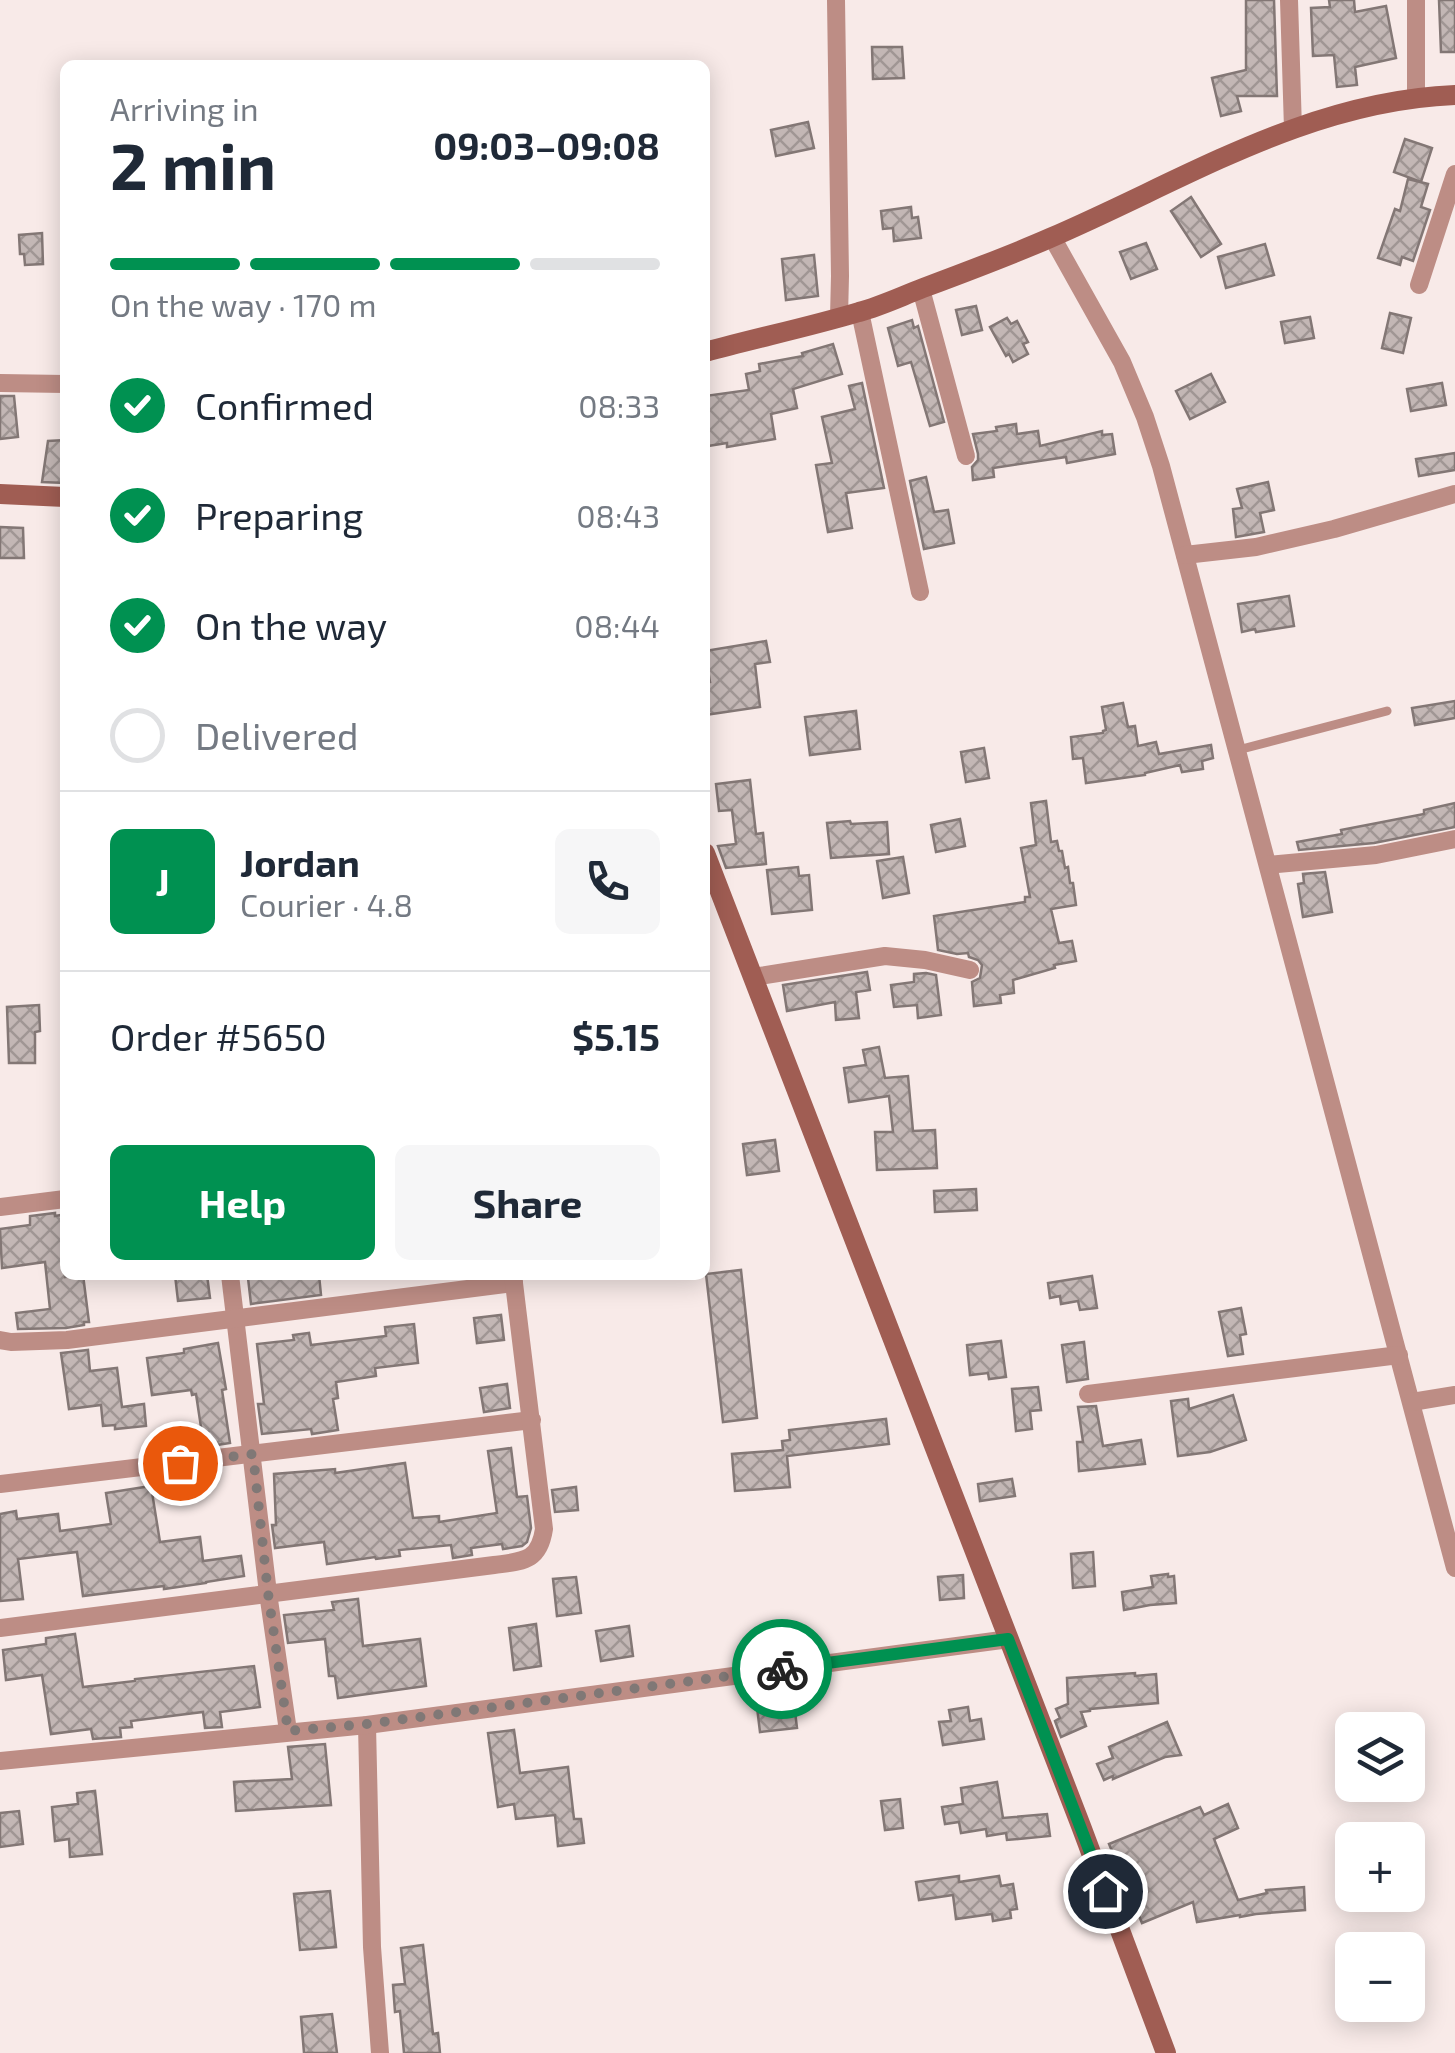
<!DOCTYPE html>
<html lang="en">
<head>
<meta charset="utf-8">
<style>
  body { margin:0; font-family:"Exo 2",sans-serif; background:#f6f6f7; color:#1f2937; height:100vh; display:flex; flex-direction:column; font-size:38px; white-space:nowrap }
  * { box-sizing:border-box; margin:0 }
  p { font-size:32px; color:#747a83 }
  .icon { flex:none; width:55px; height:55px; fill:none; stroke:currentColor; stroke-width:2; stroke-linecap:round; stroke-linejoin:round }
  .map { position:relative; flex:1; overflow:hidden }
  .details { position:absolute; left:60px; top:60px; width:650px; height:1220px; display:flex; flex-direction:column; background:#fff; border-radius:15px; box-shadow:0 5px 25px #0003 }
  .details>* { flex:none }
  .fabs { position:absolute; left:1335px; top:1712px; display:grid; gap:20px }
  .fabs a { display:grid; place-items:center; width:90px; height:90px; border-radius:15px; background:#fff; box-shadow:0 5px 25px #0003; font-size:50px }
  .pin { position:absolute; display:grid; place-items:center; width:85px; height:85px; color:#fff; margin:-42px; border:5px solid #fff; border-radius:50%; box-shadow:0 2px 10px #0007 }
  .courier { position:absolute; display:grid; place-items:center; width:100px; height:100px; margin:-50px; border:8px solid #009151; border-radius:50%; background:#fff; color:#222; box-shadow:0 2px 12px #0007 }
  .head em { font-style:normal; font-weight:700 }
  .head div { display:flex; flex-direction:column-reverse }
  .head { display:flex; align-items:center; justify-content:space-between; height:170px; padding:0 50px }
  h1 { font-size:65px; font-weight:700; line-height:75px }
  .bar { display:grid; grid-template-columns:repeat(4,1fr); gap:15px 10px; align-content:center; height:120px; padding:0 50px }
  .bar i { height:12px; border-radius:8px; background:#e0e1e3 }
  .bar .selected { background:#009151 }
  .bar p { grid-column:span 4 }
  .line { display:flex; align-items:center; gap:25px; padding:0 50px; border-top:2px solid #e0e1e3 }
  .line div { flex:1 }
  .round { display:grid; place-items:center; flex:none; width:105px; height:105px; border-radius:15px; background:#f6f6f7 }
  ol { padding:0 50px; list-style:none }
  li { display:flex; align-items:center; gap:30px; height:110px }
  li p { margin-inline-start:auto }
  li .icon { padding:10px; border-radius:50%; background:#009151; color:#fff; stroke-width:4 }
  li:last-child { color:#747a83 }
  li i { width:55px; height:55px; border:5px solid #e0e1e3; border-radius:50% }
  .primary-button { display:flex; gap:20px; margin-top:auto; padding:20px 50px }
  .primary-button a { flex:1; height:115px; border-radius:15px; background:#009151; color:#fff; font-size:40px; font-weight:700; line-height:115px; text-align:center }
  .primary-button a+a { background:#f6f6f7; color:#1f2937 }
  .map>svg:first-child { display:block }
  .building { fill:url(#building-cross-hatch); stroke:#837775; stroke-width:2.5 }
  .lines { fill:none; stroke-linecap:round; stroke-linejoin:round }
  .lane { stroke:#bd8d85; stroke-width:9 }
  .street { stroke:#bd8d85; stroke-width:18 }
  .secondary { stroke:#a05d53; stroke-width:20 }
  .done { stroke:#807876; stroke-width:10; stroke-dasharray:0 18 }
  .route { stroke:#009151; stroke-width:12 }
</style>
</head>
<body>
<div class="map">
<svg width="1455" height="2053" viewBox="0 0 1455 2053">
  <defs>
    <pattern id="building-cross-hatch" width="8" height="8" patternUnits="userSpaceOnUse" patternTransform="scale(2.5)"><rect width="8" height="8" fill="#c3b7b5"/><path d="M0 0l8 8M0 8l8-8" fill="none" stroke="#a09694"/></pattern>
  </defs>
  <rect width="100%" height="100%" fill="#f8eae8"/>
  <!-- building -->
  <g class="building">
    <polygon points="1246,0 1274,0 1277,96 1237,96 1241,111 1221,116 1212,78 1246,70"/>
    <polygon points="1329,0 1354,0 1355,12 1386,6 1396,58 1355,67 1357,85 1337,87 1334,55 1313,56 1311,8 1330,7"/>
    <polygon points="1439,0 1455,0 1455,52 1441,52"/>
    <polygon points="872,47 902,47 904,78 873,79"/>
    <polygon points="808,122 814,148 776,156 771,130"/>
    <polygon points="1405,139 1432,148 1421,182 1394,172"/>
    <polygon points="1408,179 1428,184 1421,207 1430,210 1413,261 1402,257 1400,265 1378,258 1395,209 1400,211"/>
    <polygon points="1191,197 1221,244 1201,257 1171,211"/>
    <polygon points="911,207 912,218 918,217 921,238 894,241 893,228 883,229 881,211"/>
    <polygon points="42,233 43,264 25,265 24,254 20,254 19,235"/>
    <polygon points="1146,243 1157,269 1131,279 1120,252"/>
    <polygon points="1265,244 1274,275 1226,288 1218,257"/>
    <polygon points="814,255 818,296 786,300 782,259"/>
    <polygon points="976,306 982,330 962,335 956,310"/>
    <polygon points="1390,313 1411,318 1403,353 1382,348"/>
    <polygon points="1310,317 1314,338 1285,343 1281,322"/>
    <polygon points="1007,318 1011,324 1017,321 1028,342 1023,344 1028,354 1013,362 1009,354 1006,356 990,327"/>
    <polygon points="912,320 914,328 918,326 944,422 930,426 911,362 898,366 888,328"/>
    <polygon points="833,344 842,374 793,389 797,408 771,414 775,439 727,447 727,443 708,446 705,396 749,390 746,374 760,371 759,364 803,356 802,353"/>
    <polygon points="1211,374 1225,402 1190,419 1176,391"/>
    <polygon points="862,383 884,488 846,493 852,528 828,532 816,465 832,463 822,417 855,409 849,386"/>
    <polygon points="1442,383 1446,405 1411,411 1407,389"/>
    <polygon points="0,396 14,396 18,437 0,439"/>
    <polygon points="1016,424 1017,434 1038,431 1040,446 1102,431 1102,435 1112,434 1115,454 1067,463 1066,457 993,468 994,477 973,480 972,467 978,460 978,454 973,434 997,431 996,427"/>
    <polygon points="65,440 65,483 42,482 48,441"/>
    <polygon points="1455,453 1455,470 1419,476 1416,459"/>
    <polygon points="926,477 934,512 948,510 954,543 924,549 910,481"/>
    <polygon points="1268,482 1274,510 1260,513 1264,532 1236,537 1233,509 1242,508 1237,489"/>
    <polygon points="0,527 23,528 24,558 0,558"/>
    <polygon points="1289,596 1294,626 1256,632 1255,629 1242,632 1238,604"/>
    <polygon points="766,641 770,662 755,664 760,707 705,715 705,683 710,682 705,651"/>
    <polygon points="1455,701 1455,718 1415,725 1412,708"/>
    <polygon points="1123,703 1128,727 1135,726 1138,746 1156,742 1159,754 1211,745 1213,758 1202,761 1203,769 1182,772 1180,765 1145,773 1145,775 1086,783 1083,758 1073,759 1071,737 1103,733 1103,731 1106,730 1102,707"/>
    <polygon points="856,711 860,749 810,755 805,717"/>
    <polygon points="984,748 989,778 966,782 961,752"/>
    <polygon points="750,780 756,834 763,833 766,864 726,868 718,846 736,844 732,810 719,811 716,784"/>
    <polygon points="1046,801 1051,842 1057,841 1059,851 1062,851 1065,868 1068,867 1070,883 1073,883 1076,905 1051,909 1059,943 1072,941 1076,961 1054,965 1055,968 1013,980 1014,993 1000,995 1001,1003 974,1006 972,982 980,978 982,965 978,960 969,957 968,953 957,954 938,950 934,916 1025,902 1025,897 1030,897 1021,848 1036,845 1031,803"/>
    <polygon points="1455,803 1455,827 1374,843 1299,850 1297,842 1342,834 1341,830 1424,814 1424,810"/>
    <polygon points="960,819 965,846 936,852 931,825"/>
    <polygon points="850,821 851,824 887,822 889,854 831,858 827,823"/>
    <polygon points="903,857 909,893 883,898 877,861"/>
    <polygon points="798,867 799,876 809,875 812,910 772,914 767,870"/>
    <polygon points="1325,872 1332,912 1303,917 1298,884 1304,883 1303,874"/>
    <polygon points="867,972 870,990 856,992 859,1018 836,1020 835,1002 787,1011 783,985"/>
    <polygon points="926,973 936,975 941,1015 918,1018 917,1005 894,1007 891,985 914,982 914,974"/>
    <polygon points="39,1005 40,1031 35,1032 35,1063 9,1063 7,1007"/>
    <polygon points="879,1047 885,1078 908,1076 913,1131 935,1130 937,1168 877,1170 875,1132 893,1132 889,1096 849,1102 844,1068 866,1065 863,1050"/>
    <polygon points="775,1140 779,1171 747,1175 743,1144"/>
    <polygon points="976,1189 977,1210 935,1212 934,1191"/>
    <polygon points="55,1213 55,1216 61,1215 62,1228 65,1228 65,1277 83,1275 89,1322 84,1322 84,1325 66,1328 18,1329 16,1313 50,1309 45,1262 2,1268 0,1229 30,1225 30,1216"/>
    <polygon points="741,1270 757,1418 723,1422 706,1274"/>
    <polygon points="175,1275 207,1275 210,1298 178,1301"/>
    <polygon points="269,1275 319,1275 321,1295 251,1304 248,1278"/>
    <polygon points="1092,1276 1097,1308 1080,1310 1078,1301 1061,1304 1060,1296 1050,1298 1048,1283"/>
    <polygon points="1241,1308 1246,1334 1240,1335 1243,1354 1228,1356 1219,1312"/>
    <polygon points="501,1315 504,1340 477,1343 474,1318"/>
    <polygon points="414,1324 418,1363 375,1368 376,1376 336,1382 338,1398 333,1399 338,1430 312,1434 311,1429 262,1434 258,1404 264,1404 257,1344 294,1340 293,1335 309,1333 311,1345 386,1336 385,1327"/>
    <polygon points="1001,1341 1006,1377 989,1379 988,1373 970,1375 967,1345"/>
    <polygon points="1084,1342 1088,1379 1067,1382 1062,1345"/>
    <polygon points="218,1343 226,1389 222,1390 230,1443 204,1447 196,1394 192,1395 191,1390 152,1395 147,1358 184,1353 184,1349"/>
    <polygon points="88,1350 90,1371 117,1368 122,1407 144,1404 146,1426 115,1429 115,1425 103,1426 101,1405 69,1409 61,1353"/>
    <polygon points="507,1384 510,1408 484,1412 480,1388"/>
    <polygon points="1038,1387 1041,1410 1030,1411 1032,1429 1016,1431 1012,1389"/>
    <polygon points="1233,1395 1246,1440 1210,1452 1178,1456 1171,1401 1188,1399 1189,1409"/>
    <polygon points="1096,1406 1103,1446 1141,1440 1145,1464 1079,1471 1077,1442 1083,1442 1078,1407"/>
    <polygon points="886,1419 889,1444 787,1456 790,1487 735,1491 732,1454 783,1450 782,1441 790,1440 789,1430"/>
    <polygon points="511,1448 517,1497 527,1496 531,1528 527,1542 522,1546 503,1549 502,1544 471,1548 472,1555 453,1558 451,1545 399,1550 400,1556 376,1559 375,1557 327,1564 324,1542 275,1548 272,1525 276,1525 274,1474 335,1469 335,1473 405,1463 413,1518 439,1516 439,1522 497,1513 488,1451"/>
    <polygon points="1012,1479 1015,1496 980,1501 978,1484"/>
    <polygon points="151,1486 160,1542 200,1537 203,1561 241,1556 244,1576 206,1582 206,1583 164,1589 164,1586 83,1596 77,1552 18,1559 23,1599 0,1601 0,1514 16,1511 17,1519 58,1514 60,1531 111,1524 106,1493"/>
    <polygon points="576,1487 578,1510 555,1512 552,1490"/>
    <polygon points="1093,1552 1095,1586 1073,1588 1071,1554"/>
    <polygon points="1168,1574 1168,1577 1174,1576 1176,1603 1150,1605 1124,1610 1122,1592 1153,1587 1151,1576"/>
    <polygon points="963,1575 964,1598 940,1600 938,1577"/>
    <polygon points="576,1577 581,1613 557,1616 553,1579"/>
    <polygon points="358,1599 363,1646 420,1639 426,1686 338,1698 335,1676 329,1676 325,1639 288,1643 284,1615 334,1610 332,1602"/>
    <polygon points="536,1624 541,1666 514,1670 509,1628"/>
    <polygon points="629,1626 633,1656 601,1661 596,1631"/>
    <polygon points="75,1634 83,1687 135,1681 135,1679 254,1666 260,1707 220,1712 222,1727 205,1728 203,1712 131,1721 132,1727 120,1728 121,1737 93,1739 91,1729 51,1734 42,1675 6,1680 3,1650 46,1644 46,1638"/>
    <polygon points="1135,1673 1135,1676 1156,1674 1158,1703 1090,1709 1090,1711 1081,1712 1086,1726 1061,1737 1055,1721 1060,1718 1056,1709 1068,1704 1067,1678"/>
    <polygon points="793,1695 797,1728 760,1732 756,1699"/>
    <polygon points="968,1707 970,1721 981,1719 984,1739 943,1745 939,1722 951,1721 949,1710"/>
    <polygon points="1167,1722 1181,1755 1165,1757 1113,1779 1113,1776 1104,1780 1097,1764 1113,1758 1109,1747"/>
    <polygon points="514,1730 520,1773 568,1767 574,1819 581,1819 584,1843 558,1846 555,1815 516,1819 514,1804 498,1807 488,1733"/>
    <polygon points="325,1744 331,1805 236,1811 234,1782 292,1779 288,1747"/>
    <polygon points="997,1782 1003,1818 1047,1814 1050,1836 1007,1840 1006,1833 987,1836 986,1829 961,1833 959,1822 945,1824 942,1807 963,1804 961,1788"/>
    <polygon points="95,1791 102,1854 70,1857 69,1839 55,1841 52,1807 78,1804 77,1793"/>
    <polygon points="900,1799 903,1828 885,1830 881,1801"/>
    <polygon points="1228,1804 1238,1828 1214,1839 1238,1900 1267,1893 1266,1890 1304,1887 1305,1910 1256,1914 1240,1917 1240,1915 1197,1922 1193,1902 1142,1923 1109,1844 1200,1807 1204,1815"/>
    <polygon points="19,1811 23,1844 0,1847 0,1813"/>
    <polygon points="959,1876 959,1882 999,1876 1001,1886 1013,1884 1017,1909 1010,1910 1011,1918 993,1921 992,1914 956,1919 953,1895 919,1900 916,1882"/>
    <polygon points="330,1891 336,1947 300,1950 294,1894"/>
    <polygon points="423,1945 433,2034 438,2033 440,2053 404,2053 400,2011 395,2012 393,1985 405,1984 401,1948"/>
    <polygon points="332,2014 337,2053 304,2053 301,2017"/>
  </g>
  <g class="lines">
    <!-- lane -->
    <polyline class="lane" points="1238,750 1387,711"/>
    <!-- street -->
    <g class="street">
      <polyline points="836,0 840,276 839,317"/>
      <polyline points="1289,0 1293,129"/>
      <polyline points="1416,0 1416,97"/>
      <polyline points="1052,237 1122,362 1145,417 1161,466 1455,1568"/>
      <polyline points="1419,285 1455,174"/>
      <polyline points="921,289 966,456"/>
      <polyline points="860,312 920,592"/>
      <polyline points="0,383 65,384"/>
      <polyline points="1185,555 1256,547 1334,529 1455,494"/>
      <polyline points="1268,865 1376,855 1455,839"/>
      <polyline points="753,977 885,956 925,960 970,970"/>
      <polyline points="0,1207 65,1199"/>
      <polyline points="230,1275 268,1593 288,1731"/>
      <polyline points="0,1340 11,1342 67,1340 514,1283"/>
      <polyline points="1088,1394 1399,1355"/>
      <polyline points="1412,1402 1455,1395"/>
      <polyline points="0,1484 532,1420"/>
      <path d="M0 1628 494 1565C523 1561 539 1562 544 1529L513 1275"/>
      <polyline points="367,1725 372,1947 380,2053"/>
      <polyline points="0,1761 367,1725 1009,1639"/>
    </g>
    <!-- secondary -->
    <g class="secondary">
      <path d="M705 352C756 338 809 327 859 312 881 306 902 296 923 288 966 272 1009 256 1050 238 1183 181 1306 101 1455 95"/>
      <polyline points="0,494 65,497"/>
      <polyline points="705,853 1081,1826 1166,2053"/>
    </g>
  </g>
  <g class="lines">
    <!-- done -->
    <polyline class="done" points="180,1463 253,1454 268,1593 288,1731 367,1724 782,1669"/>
    <!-- route -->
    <polyline class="route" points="782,1669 1008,1639 1105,1891"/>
  </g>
</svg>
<div class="fabs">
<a><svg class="icon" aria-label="layers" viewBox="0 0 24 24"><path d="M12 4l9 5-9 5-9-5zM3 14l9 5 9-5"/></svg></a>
<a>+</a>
<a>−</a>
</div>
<div class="pin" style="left:180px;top:1463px;background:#ea580c"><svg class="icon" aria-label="bag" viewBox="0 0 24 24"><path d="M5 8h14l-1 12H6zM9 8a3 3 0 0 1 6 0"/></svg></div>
<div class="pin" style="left:1105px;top:1891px;background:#1f2937"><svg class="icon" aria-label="home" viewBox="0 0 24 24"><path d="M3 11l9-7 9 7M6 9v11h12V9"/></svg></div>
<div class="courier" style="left:782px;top:1669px"><svg class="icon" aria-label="bike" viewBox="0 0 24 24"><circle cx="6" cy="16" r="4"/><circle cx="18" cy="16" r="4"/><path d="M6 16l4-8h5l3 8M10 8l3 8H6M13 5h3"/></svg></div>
<section class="details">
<div class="head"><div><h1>2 min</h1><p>Arriving in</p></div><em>09:03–09:08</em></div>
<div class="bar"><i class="selected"></i><i class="selected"></i><i class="selected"></i><i></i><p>On the way · 170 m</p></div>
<ol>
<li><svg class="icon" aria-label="check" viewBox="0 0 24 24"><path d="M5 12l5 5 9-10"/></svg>Confirmed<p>08:33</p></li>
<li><svg class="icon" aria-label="check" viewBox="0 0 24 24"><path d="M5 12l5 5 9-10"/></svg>Preparing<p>08:43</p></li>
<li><svg class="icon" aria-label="check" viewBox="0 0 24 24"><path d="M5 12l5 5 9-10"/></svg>On the way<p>08:44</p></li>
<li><i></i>Delivered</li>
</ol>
<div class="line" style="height:180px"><b class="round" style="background:#009151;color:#fff">J</b><div><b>Jordan</b><p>Courier · 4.8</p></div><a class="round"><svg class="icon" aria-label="phone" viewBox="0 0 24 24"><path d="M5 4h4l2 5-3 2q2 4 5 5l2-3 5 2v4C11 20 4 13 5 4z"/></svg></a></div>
<div class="line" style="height:130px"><div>Order #5650</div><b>$5.15</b></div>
<div class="primary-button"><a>Help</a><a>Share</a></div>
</section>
</div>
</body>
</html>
